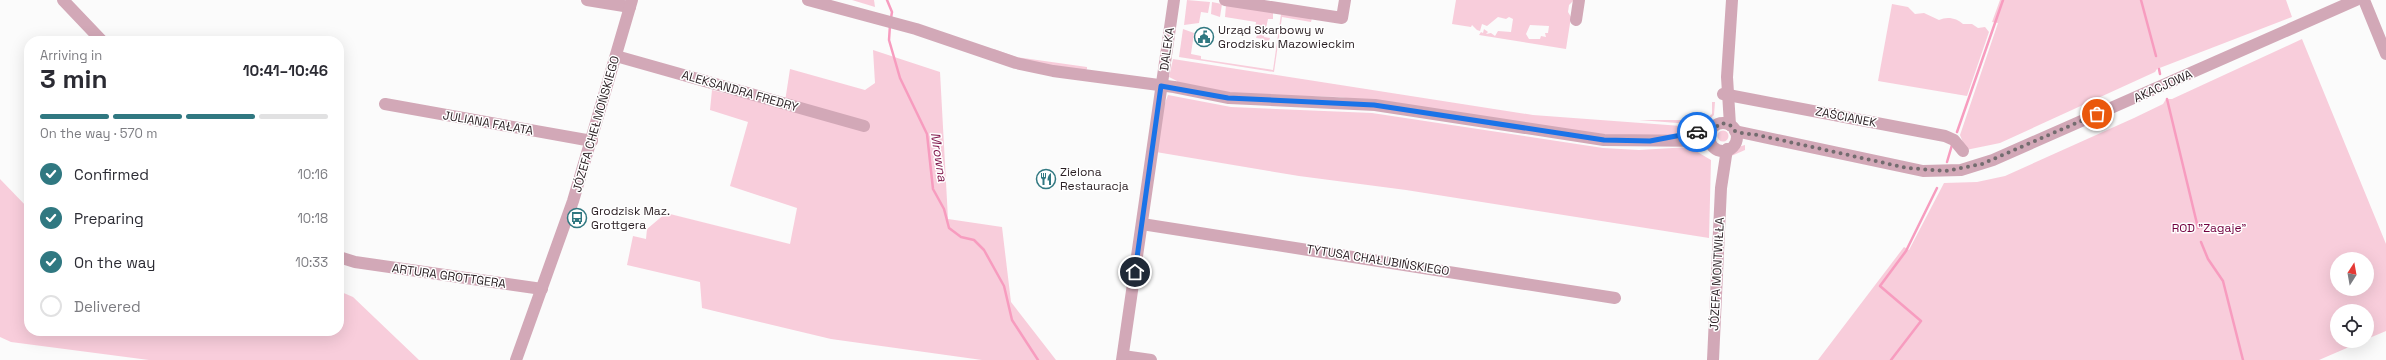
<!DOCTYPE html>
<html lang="en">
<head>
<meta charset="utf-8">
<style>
  body { margin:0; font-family:"Space Grotesk",sans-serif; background:#f2f2f3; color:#2b2b33; height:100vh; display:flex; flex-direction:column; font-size:15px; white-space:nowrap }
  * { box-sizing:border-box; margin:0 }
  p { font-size:13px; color:#7c7c81 }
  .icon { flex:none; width:22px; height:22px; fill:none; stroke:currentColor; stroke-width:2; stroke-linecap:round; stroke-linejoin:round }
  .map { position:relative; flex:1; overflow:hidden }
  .side { position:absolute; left:24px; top:36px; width:320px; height:300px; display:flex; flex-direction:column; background:#fff; border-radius:16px; box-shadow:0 4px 16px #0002 }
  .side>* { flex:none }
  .needle { width:26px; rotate:11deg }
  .fabs { position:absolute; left:2330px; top:252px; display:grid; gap:8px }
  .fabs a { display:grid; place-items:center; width:44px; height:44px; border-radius:50%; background:#fff; box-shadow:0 4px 16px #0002; font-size:20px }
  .pin { position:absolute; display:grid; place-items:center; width:34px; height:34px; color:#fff; margin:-17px; border:2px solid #fff; border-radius:50%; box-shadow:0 1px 4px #0007 }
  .courier { position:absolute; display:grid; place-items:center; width:40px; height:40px; margin:-20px; border:3px solid #1a73e8; border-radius:50%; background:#fff; color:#222; box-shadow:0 1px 5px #0007 }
  .headline em { font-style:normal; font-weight:800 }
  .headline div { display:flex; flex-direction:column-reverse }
  .headline { display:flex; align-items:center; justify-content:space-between; height:68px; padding:0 16px }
  h1 { font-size:26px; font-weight:800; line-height:30px }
  .bar { display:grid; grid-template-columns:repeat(4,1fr); gap:6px 4px; align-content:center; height:48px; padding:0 16px }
  .bar i { height:5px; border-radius:3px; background:#e1e1e2 }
  .bar .active { background:#307881 }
  .bar p { grid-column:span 4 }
  ol { padding:0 16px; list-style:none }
  li { display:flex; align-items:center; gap:12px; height:44px }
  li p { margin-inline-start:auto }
  li .icon { padding:4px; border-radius:50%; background:#307881; color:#fff; stroke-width:4 }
  li:last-child { color:#7c7c81 }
  li i { width:22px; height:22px; border:2px solid #e1e1e2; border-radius:50% }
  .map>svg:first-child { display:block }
  .green { fill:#f8cddb; fill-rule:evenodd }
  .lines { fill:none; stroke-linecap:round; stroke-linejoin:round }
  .stream { stroke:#f79cbf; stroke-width:2.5 }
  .minor { stroke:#d2a8b7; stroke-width:12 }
  .done { stroke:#736c6f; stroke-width:4; stroke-dasharray:0 7.2 }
  .route { stroke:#1a73e8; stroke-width:5 }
  .labels { text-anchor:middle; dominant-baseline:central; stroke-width:3; stroke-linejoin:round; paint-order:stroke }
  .poi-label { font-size:12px; fill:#2a1f23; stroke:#fff; text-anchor:start }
  .street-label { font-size:12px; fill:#2a1f23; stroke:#fff }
  .park-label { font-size:12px; fill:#71013f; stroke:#fff }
  .water-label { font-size:13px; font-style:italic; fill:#821a4e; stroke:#fff }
</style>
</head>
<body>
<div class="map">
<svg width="2386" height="360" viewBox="0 0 2386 360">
  <rect width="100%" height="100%" fill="#fbfbfb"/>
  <!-- green -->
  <g class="green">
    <polygon points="852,0 874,0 875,7"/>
    <polygon points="1187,0 1210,2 1208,13 1201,12 1199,23 1184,25"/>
    <path d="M1456 0H1574L1569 5 1568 12 1571 17 1566 49 1479 35 1481 32 1483 33 1484 29 1488 32 1486 34 1491 33 1495 36 1498 31 1511 32 1513 19 1509 17 1506 19 1498 17 1487 26 1482 24 1480 31 1477 30 1472 25 1471 27 1452 24ZM1530 25 1549 26 1548 33H1545L1546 37 1541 36 1540 39H1529L1526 34Z"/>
    <polygon points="2000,0 2286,0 2292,17 2157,69 2155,72 2000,143 1966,150 1960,135 1998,23 1992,22"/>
    <polygon points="1212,2 1222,4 1220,17 1211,14"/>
    <path d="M1892 4 1908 7 1915 14 1924 13 1939 20C1947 16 1957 18 1963 24H1972L1978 28 1985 27 1989 32 1967 96 1878 81Z"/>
    <polygon points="1226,5 1273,12 1273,19 1268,19 1264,37 1270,38 1269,41 1264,42 1263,39 1256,38 1259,30 1255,29 1256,22 1225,17"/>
    <polygon points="1281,14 1312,18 1311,22 1282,17 1274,72 1179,57 1183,29 1194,33 1191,54 1201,56 1201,59 1273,70"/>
    <path d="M2302 39 2386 244V331L2367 339V311H2337V341H2363L2319 360H1818L1904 247 1909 250 1944 183 1977 182 2005 176 2134 118 2163 104 2166 99H2172ZM2337 259H2367V289H2337Z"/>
    <polygon points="994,49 1016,57 1087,67 1087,69 1085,71 1032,63 993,51"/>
    <polygon points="873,50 940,72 948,219 1002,227 1011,302 1056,360 982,360 831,339 702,308 700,282 627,265 633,236 646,239 647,229 666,213 790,244 797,208 730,186 748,122 710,110 712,90 784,108 790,69 865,90 875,83"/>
    <polygon points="1173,59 1533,115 1695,127 1695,130 1669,135 1621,137 1339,97 1244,95 1177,84 1177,81 1169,77"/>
    <polygon points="1168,95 1231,107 1372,113 1603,148 1639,150 1689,147 1711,160 1709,238 1406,190 1299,176 1156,152 1163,103 1165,103"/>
    <polygon points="1712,102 1715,102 1714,115 1703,125 1639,120 1705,120 1712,114"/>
    <circle cx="1723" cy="136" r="5.5"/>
    <polygon points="1745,145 1745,150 1729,157 1738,147"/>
    <polygon points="0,179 29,209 29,331 339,331 339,291 353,297 419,360 149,360 11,342 0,337"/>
  </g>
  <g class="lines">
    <!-- stream -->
    <g class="stream">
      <polyline points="887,0 892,12 891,18"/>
      <polyline points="2141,0 2156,56"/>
      <polyline points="890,25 889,40 900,78 927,134 933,189 944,209 949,228 961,237 974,240 984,250 1004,286 1012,320 1038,360"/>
      <polyline points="2159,69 2160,74"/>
      <polyline points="2167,99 2198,228"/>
      <polyline points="1957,132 2003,0"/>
      <polyline points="1947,162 1952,145"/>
      <polyline points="2201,242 2208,259 2223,281 2243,360"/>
      <polyline points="1891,360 1921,321 1880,286 1906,251 1937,188"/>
    </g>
    <!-- minor -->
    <g class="minor">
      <polyline points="63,0 102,41"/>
      <polyline points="587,0 630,7"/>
      <polyline points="808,0 916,29 1016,63 1053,71 1174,87 1229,98 1375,105 1604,140 1710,141"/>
      <polyline points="1225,0 1342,18 1345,0"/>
      <polyline points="2364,0 2386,54"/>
      <polyline points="1576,20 1579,0"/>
      <polyline points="616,56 864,126"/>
      <polyline points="1723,94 1945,136 1954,140 1963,151"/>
      <polyline points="385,104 592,141"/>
      <circle cx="1723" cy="137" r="14"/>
      <polyline points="1730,125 1727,77 1732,0"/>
      <polyline points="1735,131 1923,171 1961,170 1993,160 2356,0"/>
      <polyline points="1142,224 1615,298"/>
      <polyline points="339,257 355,262 542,289"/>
      <polyline points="1123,356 1151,360"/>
      <polyline points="516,360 573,201 632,0"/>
      <polyline points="1122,360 1174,0"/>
      <polyline points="1713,360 1721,188 1727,149"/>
    </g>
  </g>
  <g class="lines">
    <!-- done -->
    <polyline class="done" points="1697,132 1711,130 1722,123 1730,125 1735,131 1741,133 1758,135 1907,168 1946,171 1982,164 2097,114"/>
    <!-- route -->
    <polyline class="route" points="1135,272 1161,86 1228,98 1374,105 1604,140 1650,141 1697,132"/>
  </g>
  <!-- icons -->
  <defs>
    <symbol id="civic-ring" viewBox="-11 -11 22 22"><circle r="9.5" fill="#fff" stroke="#307881" stroke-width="1.5"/><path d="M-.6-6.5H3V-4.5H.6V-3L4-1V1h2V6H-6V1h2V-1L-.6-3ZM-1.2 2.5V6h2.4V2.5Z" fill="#307881"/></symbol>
    <symbol id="restaurant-ring" viewBox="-11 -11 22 22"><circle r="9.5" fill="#fff" stroke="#307881" stroke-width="1.5"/><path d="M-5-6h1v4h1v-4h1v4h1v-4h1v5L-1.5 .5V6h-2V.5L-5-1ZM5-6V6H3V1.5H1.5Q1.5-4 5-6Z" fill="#307881"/></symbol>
    <symbol id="bus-ring" viewBox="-11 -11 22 22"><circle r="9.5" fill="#fff" stroke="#307881" stroke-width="1.5"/><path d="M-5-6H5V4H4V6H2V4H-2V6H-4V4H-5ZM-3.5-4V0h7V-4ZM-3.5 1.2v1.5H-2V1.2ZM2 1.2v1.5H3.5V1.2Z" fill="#307881"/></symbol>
  </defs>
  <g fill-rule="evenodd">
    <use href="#civic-ring" x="1193" y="26" width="22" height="22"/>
    <use href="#restaurant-ring" x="1035" y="168" width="22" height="22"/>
    <use href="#bus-ring" x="566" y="207" width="22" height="22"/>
  </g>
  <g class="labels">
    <!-- poi labels -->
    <g class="poi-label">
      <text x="1218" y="30">Urząd Skarbowy w<tspan x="1218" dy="14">Grodzisku Mazowieckim</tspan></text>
      <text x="1060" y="172">Zielona<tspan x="1060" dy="14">Restauracja</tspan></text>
      <text x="591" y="211">Grodzisk Maz.<tspan x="591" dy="14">Grottgera</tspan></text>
    </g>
    <!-- street labels -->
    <g class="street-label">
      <text transform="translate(1167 49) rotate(-82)">DALEKA</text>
      <text transform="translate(2163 86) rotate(-24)">AKACJOWA</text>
      <text transform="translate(740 91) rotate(16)">ALEKSANDRA FREDRY</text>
      <text transform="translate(1846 117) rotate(11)">ZAŚCIANEK</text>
      <text transform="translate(488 123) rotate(10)">JULIANA FAŁATA</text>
      <text transform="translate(596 124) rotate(-74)">JÓZEFA CHEŁMOŃSKIEGO</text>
      <text transform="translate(1378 260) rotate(9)">TYTUSA CHAŁUBIŃSKIEGO</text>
      <text transform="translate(1717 274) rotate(-87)">JÓZEFA MONTWIŁŁA</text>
      <text transform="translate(449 276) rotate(8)">ARTURA GROTTGERA</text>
    </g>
    <!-- park labels -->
    <g class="park-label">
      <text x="2209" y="228">ROD "Zagaje"</text>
    </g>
    <!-- water labels -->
    <g class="water-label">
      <text transform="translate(939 157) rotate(81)">Mrowna</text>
    </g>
  </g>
</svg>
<div class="fabs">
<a><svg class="needle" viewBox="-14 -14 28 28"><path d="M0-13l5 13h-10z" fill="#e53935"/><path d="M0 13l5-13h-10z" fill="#7c7c81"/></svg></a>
<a><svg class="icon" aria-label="locate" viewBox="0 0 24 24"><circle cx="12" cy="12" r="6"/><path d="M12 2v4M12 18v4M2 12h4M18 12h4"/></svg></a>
</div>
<div class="pin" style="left:2097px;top:114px;background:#ea580c"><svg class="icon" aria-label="bag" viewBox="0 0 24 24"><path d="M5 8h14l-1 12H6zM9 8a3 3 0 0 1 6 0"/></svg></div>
<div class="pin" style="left:1135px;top:272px;background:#1f2937"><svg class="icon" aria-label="home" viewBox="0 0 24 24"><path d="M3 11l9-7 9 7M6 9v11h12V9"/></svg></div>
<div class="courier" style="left:1697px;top:132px"><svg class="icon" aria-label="car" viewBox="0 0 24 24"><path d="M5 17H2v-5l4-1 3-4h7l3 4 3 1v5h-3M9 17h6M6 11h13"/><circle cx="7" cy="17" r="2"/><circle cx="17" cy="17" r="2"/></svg></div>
<section class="side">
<div class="headline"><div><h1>3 min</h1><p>Arriving in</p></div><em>10:41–10:46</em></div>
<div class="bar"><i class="active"></i><i class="active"></i><i class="active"></i><i></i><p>On the way · 570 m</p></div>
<ol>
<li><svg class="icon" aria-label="check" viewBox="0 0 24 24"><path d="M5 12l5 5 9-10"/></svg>Confirmed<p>10:16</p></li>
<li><svg class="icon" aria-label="check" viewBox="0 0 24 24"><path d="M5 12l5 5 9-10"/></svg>Preparing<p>10:18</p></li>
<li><svg class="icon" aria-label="check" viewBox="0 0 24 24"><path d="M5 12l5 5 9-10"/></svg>On the way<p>10:33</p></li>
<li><i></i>Delivered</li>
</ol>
</section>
</div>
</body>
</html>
